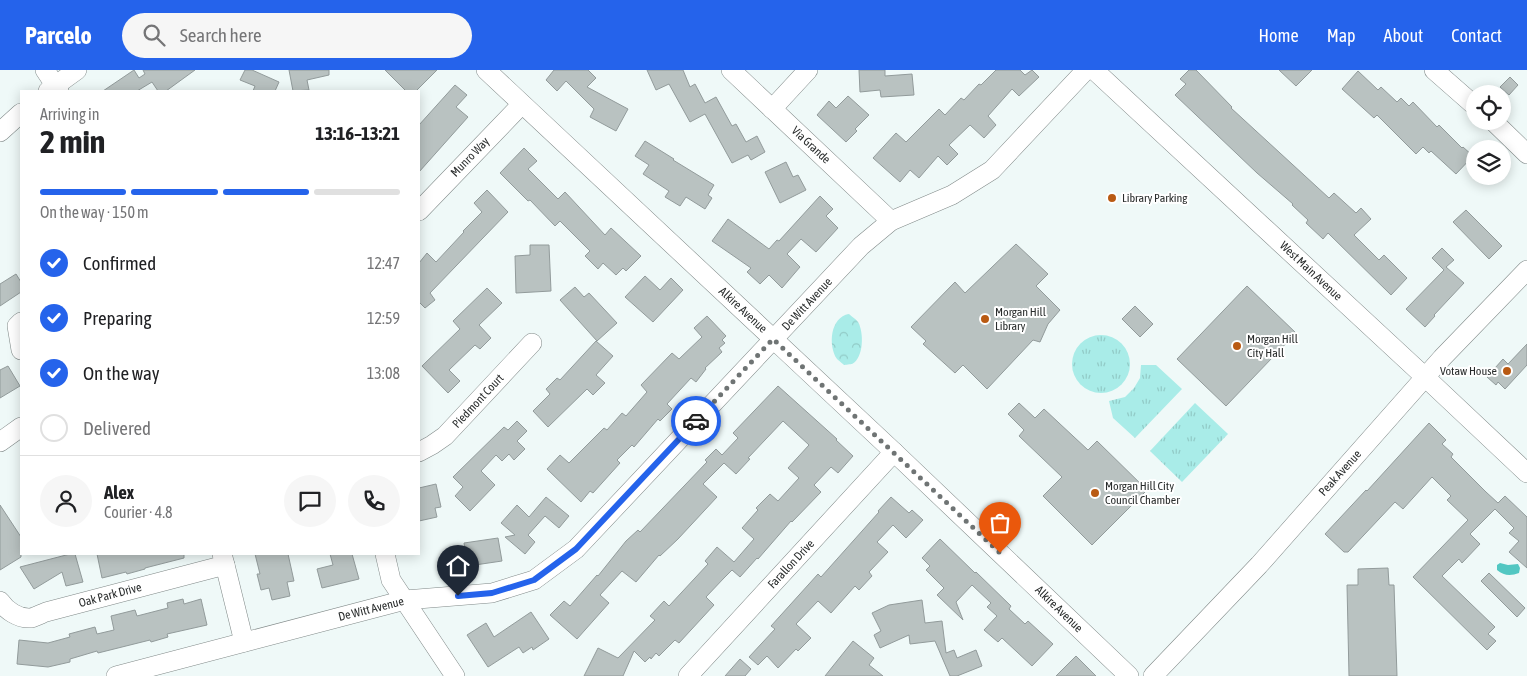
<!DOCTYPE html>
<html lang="en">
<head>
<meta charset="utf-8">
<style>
  body { margin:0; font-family:"Asap Condensed",sans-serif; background:#f6f6f6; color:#202124; height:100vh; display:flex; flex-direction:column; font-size:19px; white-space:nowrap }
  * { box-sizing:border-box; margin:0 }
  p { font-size:16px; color:#757577 }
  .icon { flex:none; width:28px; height:28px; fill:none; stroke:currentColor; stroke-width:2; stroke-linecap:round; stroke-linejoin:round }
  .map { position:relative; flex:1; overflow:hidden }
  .panel { position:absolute; left:20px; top:20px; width:400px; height:465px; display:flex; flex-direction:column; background:#fff; border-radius:0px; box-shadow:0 2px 12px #0003 }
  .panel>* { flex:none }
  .controls { position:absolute; left:1466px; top:15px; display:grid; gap:10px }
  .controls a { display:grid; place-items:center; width:45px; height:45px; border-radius:50%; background:#fff; box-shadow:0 2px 12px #0003; font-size:25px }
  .pin { position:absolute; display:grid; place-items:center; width:42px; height:42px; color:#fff; margin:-51px -21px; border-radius:50% 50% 50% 0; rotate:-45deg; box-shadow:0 0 5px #0007 }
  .pin .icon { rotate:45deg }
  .courier { position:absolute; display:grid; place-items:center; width:50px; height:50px; margin:-25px; border:4px solid #2563eb; border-radius:50%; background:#fff; color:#222; box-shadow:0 1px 6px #0007 }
  .head em { font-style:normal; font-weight:700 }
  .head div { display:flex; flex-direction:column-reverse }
  .head { display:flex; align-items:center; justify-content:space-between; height:85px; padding:0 20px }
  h1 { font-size:32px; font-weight:700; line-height:38px }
  .bar { display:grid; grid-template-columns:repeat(4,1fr); gap:8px 5px; align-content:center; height:60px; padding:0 20px }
  .bar i { height:6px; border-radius:4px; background:#e0e0e0 }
  .bar .current { background:#2563eb }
  .bar p { grid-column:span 4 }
  .line { display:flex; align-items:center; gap:12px; padding:0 20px; border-top:1px solid #e0e0e0 }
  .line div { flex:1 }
  .round { display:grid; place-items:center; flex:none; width:52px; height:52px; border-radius:26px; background:#f6f6f6 }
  ol { padding:0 20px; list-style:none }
  li { display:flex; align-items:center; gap:15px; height:55px }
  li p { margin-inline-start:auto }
  li .icon { padding:5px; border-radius:50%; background:#2563eb; color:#fff; stroke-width:4 }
  li:last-child { color:#757577 }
  li i { width:28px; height:28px; border:2px solid #e0e0e0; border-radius:50% }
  header { display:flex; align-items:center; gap:30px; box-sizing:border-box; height:70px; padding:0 25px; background:#2563eb; color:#fff }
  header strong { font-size:24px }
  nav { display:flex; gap:28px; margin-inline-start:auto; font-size:18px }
  .search { width:350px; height:45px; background:#f6f6f6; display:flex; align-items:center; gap:12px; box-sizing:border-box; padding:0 18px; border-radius:28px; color:#757577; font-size:19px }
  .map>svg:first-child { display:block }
  .grass { fill:url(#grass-tufts) }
  .park { fill:url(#park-crowns) }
  .water { fill:#52c7c2 }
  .building { fill:#b9c2c1; stroke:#929b9b }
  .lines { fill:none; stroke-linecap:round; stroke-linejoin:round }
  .minor-casing { stroke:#808988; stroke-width:20 }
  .minor { stroke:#fff; stroke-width:19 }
  .done { stroke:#6f7474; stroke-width:5; stroke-dasharray:0 9 }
  .route { stroke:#2563eb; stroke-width:6 }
  .poi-dot { fill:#b95a13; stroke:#fff; stroke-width:2 }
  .labels { text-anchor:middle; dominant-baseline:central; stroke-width:4; stroke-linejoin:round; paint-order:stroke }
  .street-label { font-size:12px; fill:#2a2d2d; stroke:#fff }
  .poi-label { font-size:12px; fill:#2a2d2d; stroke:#fff; text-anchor:start }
</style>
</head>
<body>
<header>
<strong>Parcelo</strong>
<div class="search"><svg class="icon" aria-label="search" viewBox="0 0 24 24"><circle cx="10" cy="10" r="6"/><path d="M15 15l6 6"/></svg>Search here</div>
<nav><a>Home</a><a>Map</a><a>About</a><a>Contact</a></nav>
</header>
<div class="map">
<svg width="1527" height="606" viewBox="0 0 1527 606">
  <defs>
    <pattern id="grass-tufts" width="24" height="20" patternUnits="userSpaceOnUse" patternTransform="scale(1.25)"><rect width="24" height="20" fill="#a9ece8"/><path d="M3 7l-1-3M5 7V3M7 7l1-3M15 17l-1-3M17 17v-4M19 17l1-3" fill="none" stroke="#92cbc7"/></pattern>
    <pattern id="park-crowns" width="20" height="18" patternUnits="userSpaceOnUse" patternTransform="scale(1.25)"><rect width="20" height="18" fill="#a9ece8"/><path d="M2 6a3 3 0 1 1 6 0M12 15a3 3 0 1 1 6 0" fill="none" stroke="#92cbc7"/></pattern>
  </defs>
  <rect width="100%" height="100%" fill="#eff9f8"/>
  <!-- grass -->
  <g class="grass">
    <circle cx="1101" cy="294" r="29"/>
    <polygon points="1141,295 1156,295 1182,319 1135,368 1113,348 1109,331 1125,327 1134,318 1140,308"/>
    <polygon points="1195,333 1228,364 1182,412 1150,381"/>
  </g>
  <!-- park -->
  <path class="park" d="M849 244C852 247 855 248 858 252 864 262 864 288 852 294 851 294 845 295 844 295 843 294 838 290 837 289 828 276 830 247 849 244Z"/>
  <!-- water -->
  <path class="water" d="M1500 493 1508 495 1518 494 1520 498 1519 503C1511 506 1504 506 1497 500V495Z"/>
  <!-- building -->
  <g class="building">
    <polygon points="134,0 139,8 145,4 143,0 195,0 166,21 158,21 152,12 137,21 103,21"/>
    <polygon points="245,0 252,0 279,12 275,21 253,21 255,16 240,10"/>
    <polygon points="289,0 329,0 329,5 307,10 309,20 293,21"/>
    <polygon points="385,0 437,0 416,21 406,21"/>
    <polygon points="554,0 588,0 596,8 587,17 628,39 616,61 590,47 594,39 566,11 557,21 546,10"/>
    <polygon points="647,0 683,0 690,17 695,14 705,33 716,27 732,56 736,54 746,72 757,66 765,82 751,90 748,85 732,93 705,44 690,52 669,14 656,20"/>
    <polygon points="859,0 885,0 885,6 912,4 914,25 881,27 880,20 860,22"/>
    <polygon points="996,0 1020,0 1025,5 1032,0 1039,7 1019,26 1012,19 988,46 996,55 984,68 970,55 949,75 958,84 947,95 938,86 919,108 910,100 900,112 873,88 896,63 906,72 939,39 945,45 961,28 964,30 979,14 981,15"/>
    <polygon points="1189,0 1196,0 1232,37 1231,38 1329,128 1334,123 1356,143 1361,138 1371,149 1354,165 1379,190 1384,185 1407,208 1391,225 1328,163 1323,169 1306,153 1308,150 1292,135 1293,134 1257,103 1175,25 1186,14 1180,9"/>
    <polygon points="1279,0 1312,0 1296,16"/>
    <polygon points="1358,1 1378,20 1381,17 1397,32 1401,28 1409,36 1413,32 1437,57 1439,55 1462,78 1463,77 1473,86 1456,104 1431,81 1429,83 1423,77 1416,84 1377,45 1374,48 1342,19"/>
    <polygon points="1510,7 1518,15 1509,25 1500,17"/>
    <polygon points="455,15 467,25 456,37 468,47 419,102 419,55"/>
    <polygon points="848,26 869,45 855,59 857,61 846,72 817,45 829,31 836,38"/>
    <polygon points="645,71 674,89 673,90 714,115 708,125 712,128 705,139 686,127 680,136 665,127 669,121 643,104 649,95 635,86"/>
    <polygon points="524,78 537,91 528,99 558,129 565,122 605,165 611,158 641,186 626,201 623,198 616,205 603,193 598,199 585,186 590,181 560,151 555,156 530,130 528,131 500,103"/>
    <polygon points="786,92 793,107 798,105 806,120 780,133 765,102"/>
    <polygon points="487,120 508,142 430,223 435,230 425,238 420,233 419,235 419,193 427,183 436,192 464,162 463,161 482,142 474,133"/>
    <polygon points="820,126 833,139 826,146 838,158 816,182 801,169 787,184 800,197 782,218 769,205 760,214 747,202 751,198 712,171 728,149 769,179 777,170 779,171"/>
    <polygon points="1466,140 1502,176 1489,189 1453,152"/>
    <polygon points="1016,174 1048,204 1036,216 1060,240 1048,254 1040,272 1033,270 987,319 963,295 955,303 923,274 926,271 911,257 955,212 965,223"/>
    <polygon points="530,175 549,175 551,221 516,223 515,186 530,185"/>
    <polygon points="1442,178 1454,190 1446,197 1464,213 1434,245 1435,246 1425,257 1406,239 1444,200 1432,188"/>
    <polygon points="16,204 21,212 21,222 0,236 0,214"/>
    <polygon points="645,206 660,220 671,208 683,220 653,252 625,227"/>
    <polygon points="1247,216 1296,263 1226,336 1177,289"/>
    <polygon points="575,217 584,227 589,223 617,253 597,271 560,230"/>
    <polygon points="487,218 502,233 479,255 491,268 480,279 475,275 449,300 460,311 448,323 422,296 460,259 453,251"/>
    <polygon points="1135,236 1153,254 1140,267 1122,249"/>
    <polygon points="707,246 726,266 722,270 725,273 719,278 722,282 705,298 706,299 696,312 691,308 667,334 672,339 660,351 658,349 634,377 632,375 617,390 620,393 593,423 590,421 581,432 547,399 560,385 569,393 604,358 607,360 622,343 626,346 647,322 641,315 672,283 679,289 702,267 694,258"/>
    <polygon points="596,271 613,286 596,305 605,313 593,325 587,319 548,357 533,341 550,324 546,319 557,308 560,310"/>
    <polygon points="1527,274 1527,295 1505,319 1498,312 1496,315 1487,307 1503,289 1508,294"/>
    <polygon points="8,296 20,316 0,328 0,300"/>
    <polygon points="778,316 837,369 836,370 853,386 838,403 831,397 814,415 821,422 792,452 791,451 758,489 757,488 740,507 732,500 724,508 706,527 714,535 679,573 675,570 659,586 656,583 651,589 650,587 645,592 634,581 623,606 584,606 598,578 618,588 655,550 650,546 664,531 669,536 708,494 705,491 717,477 734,492 754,469 742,458 758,440 756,438 770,424 778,431 799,408 788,398 809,375 783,351 748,388 750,389 736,404 724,393 703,414 717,427 678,469 660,486 659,485 636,512 622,501 600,525 609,533 577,569 550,545 564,531 570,536 597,505 598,506 626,471 638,460 640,462 707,392 705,390 716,379 722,385 738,368 733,363"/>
    <polygon points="1019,333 1035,348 1044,339 1088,380 1097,371 1147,420 1092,475 1043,426 1062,407 1019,366 1024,360 1008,344"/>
    <polygon points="517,351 527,361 517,371 525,379 514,390 509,384 502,391 496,385 481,401 495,415 470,441 455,426 463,417 453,407 504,357 508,360"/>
    <polygon points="1429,353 1446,370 1442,374 1453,384 1451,387 1486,422 1498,433 1505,426 1527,447 1527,498 1509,482 1519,471 1509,463 1514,458 1495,439 1470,464 1480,474 1462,493 1459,489 1442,506 1495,557 1488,564 1496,571 1487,580 1413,507 1468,450 1447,430 1451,426 1432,407 1403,439 1395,432 1348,482 1344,482 1325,464 1366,420 1367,421"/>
    <polygon points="436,414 441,437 435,438 437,447 419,451 419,418"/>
    <polygon points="546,427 569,446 559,458 545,446 528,465 535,472 525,484 505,467 515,465 501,453 517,435 529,447"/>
    <polygon points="891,427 909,443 912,440 923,450 906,468 893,455 877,472 888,482 869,502 872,506 859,520 855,516 831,543 818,531 796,554 811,568 798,581 796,579 778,598 767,586 758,595 749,587 775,559 771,556 818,504 821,507 879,442 878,441"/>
    <polygon points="0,435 21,467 21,487 0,500"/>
    <polygon points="498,468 502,491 468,496 464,473"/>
    <polygon points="940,469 975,503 976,502 1011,536 1009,539 1025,554 1028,551 1053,574 1032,596 1002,568 998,572 984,560 997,546 987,537 991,533 972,515 956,532 963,550 937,525 944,518 926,500 930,496 922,488"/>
    <polygon points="70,484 75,484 83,512 66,516 62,502 34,519 20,497"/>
    <polygon points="97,484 184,484 184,488 145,498 145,499 127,504 126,502 102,508"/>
    <polygon points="255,484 288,484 294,511 287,512 290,526 272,530 269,518 261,520 257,504 260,504"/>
    <polygon points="330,484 352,484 359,509 322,518 317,499 333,495"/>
    <polygon points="1388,498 1389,515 1394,515 1397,606 1349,606 1347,515 1358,515 1358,499"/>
    <polygon points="1489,503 1525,538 1517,547 1481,511"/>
    <polygon points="183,529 184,534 201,529 207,555 167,564 168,567 151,572 150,570 98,583 97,581 70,589 70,592 48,597 17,594 19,570 48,573 70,567 69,564 95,557 97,564 114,560 111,546 135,540 137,546 168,538 167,533"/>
    <polygon points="922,530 925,553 942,551 946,583 954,580 957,588 976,580 982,596 957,606 950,606 935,571 910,574 909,565 880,578 874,565 881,561 872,543 889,535"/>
    <polygon points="531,542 549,569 533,580 532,577 523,583 519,577 488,597 467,565 486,553 494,567"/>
    <polygon points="853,571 874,588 869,595 883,606 825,606"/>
    <polygon points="1076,586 1096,606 1056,606"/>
    <polygon points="740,589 751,599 745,606 725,606"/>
  </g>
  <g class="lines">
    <defs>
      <g id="minor">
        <polyline points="45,0 59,21"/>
        <polyline points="486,0 894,382 1129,606"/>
        <polyline points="731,0 891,151"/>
        <polyline points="1094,0 1425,307 1527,403"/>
        <polyline points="1434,0 1475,36"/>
        <polyline points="48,21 77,0"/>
        <polyline points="772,39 808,0"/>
        <polyline points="1493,51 1527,84"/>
        <polyline points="0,62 21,43"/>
        <polyline points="419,141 522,34"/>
        <polyline points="21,252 17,256 21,280"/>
        <polyline points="0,372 21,357"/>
        <polyline points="419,382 432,375 445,366 532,273"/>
        <polyline points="385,484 391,510 455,606"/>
        <polyline points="225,495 244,572"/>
        <path d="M0 531C6 540 18 549 31 548 35 547 41 544 46 542L225 495 222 484"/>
        <polyline points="116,606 405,530 492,523 534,510 576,479 861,176 891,151 952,125 992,100 1086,0"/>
        <polyline points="688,606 894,382"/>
        <polyline points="1153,606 1259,495 1442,288 1527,200"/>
      </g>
    </defs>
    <!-- minor casing -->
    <use href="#minor" class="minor-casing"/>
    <!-- minor -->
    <use href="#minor" class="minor"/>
  </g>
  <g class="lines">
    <!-- done -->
    <polyline class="done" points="696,351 773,269 1000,483"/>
    <!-- route -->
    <polyline class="route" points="458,526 492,523 534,510 576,479 696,351"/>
  </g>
  <!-- markers -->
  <g class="poi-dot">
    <circle cx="1112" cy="128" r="5"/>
    <circle cx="985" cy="249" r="5"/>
    <circle cx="1237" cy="276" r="5"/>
    <circle cx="1507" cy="301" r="5"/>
    <circle cx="1095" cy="423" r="5"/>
  </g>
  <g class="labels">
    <!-- street labels -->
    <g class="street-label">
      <text transform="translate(811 75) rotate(43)">Via Grande</text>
      <text transform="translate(470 87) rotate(-46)">Munro Way</text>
      <text transform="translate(1311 201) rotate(43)">West Main Avenue</text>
      <text transform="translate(807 234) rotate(-47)">De Witt Avenue</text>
      <text transform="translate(743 240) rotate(43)">Alkire Avenue</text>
      <text transform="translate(478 331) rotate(-47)">Piedmont Court</text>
      <text transform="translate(1340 403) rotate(-48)">Peak Avenue</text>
      <text transform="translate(791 494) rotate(-47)">Farallon Drive</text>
      <text transform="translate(110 525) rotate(-15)">Oak Park Drive</text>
      <text transform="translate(371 539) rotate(-14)">De Witt Avenue</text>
      <text transform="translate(1059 539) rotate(44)">Alkire Avenue</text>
    </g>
    <!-- poi labels -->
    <g class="poi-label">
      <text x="1122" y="128">Library Parking</text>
      <text x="995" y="242">Morgan Hill<tspan x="995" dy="14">Library</tspan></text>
      <text x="1247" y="269">Morgan Hill<tspan x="1247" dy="14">City Hall</tspan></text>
      <text x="1497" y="301" text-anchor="end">Votaw House</text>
      <text x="1105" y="416">Morgan Hill City<tspan x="1105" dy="14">Council Chamber</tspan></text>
    </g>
  </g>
</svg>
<div class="controls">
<a><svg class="icon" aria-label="locate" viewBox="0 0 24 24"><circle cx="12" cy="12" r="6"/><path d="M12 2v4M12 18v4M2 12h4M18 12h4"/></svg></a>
<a><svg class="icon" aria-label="layers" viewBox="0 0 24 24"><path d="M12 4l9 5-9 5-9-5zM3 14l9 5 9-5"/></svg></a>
</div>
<div class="pin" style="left:1000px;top:483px;background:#ea580c"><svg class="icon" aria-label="bag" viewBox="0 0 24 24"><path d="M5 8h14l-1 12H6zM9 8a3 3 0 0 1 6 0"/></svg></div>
<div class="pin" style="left:458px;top:526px;background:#1f2937"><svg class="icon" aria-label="home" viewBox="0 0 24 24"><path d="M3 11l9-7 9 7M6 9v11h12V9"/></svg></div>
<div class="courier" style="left:696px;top:351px"><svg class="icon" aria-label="car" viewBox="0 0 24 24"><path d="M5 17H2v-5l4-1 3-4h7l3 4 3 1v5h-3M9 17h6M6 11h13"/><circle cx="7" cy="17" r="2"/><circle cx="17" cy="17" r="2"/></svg></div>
<section class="panel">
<div class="head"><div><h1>2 min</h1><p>Arriving in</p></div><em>13:16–13:21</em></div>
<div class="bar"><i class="current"></i><i class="current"></i><i class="current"></i><i></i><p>On the way · 150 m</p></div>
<ol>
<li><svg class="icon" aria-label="check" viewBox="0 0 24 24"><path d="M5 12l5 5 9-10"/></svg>Confirmed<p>12:47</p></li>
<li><svg class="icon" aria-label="check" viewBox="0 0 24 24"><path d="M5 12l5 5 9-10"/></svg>Preparing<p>12:59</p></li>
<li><svg class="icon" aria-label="check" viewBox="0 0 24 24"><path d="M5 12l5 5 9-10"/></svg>On the way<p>13:08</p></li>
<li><i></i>Delivered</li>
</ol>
<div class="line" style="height:90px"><a class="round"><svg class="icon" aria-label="person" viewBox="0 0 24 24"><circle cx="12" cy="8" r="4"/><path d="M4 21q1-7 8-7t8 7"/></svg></a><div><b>Alex</b><p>Courier · 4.8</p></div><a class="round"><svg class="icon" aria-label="chat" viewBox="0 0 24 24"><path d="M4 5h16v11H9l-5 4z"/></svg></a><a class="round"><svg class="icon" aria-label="phone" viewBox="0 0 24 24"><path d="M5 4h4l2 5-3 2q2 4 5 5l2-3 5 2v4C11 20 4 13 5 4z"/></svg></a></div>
</section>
</div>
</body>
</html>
